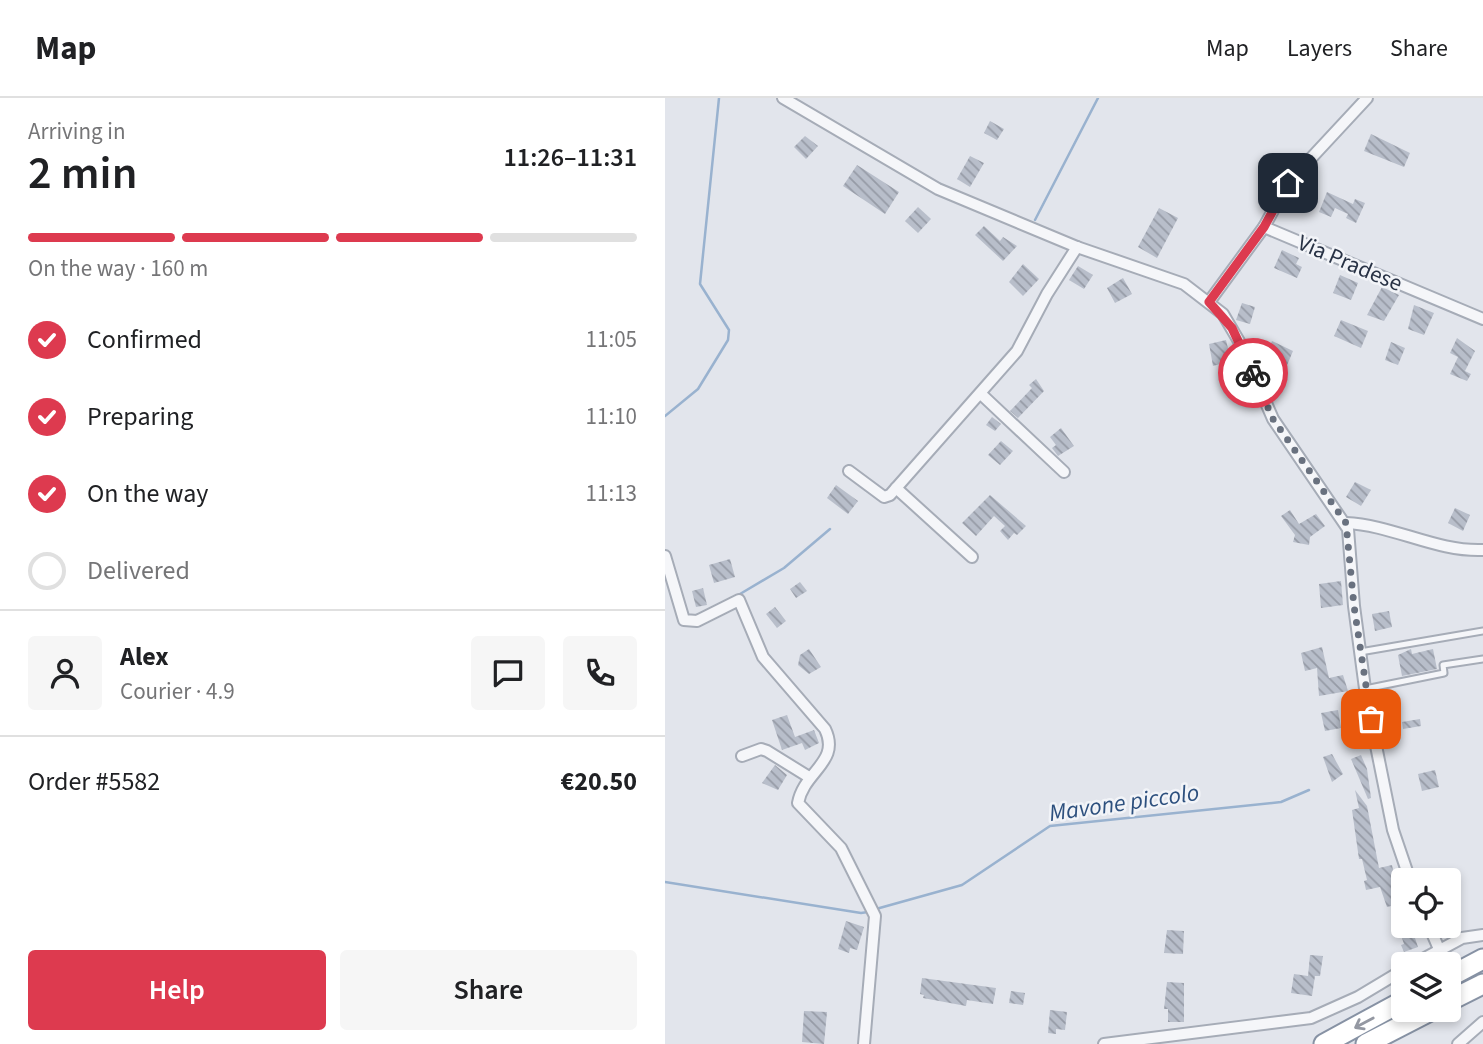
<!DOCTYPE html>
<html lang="en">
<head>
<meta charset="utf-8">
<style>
  body { margin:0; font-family:"Source Sans 3",sans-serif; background:#f6f6f6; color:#202124; height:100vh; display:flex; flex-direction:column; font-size:26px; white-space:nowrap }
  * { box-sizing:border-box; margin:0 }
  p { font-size:23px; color:#757577 }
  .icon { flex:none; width:38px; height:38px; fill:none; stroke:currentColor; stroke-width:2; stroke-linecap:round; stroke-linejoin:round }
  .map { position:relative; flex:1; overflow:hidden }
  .details { display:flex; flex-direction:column; background:#fff; width:665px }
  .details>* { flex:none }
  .fabs { position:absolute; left:726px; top:770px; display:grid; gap:14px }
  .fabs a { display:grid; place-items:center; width:70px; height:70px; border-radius:7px; background:#fff; box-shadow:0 4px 10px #0003; font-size:35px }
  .pin { position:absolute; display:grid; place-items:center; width:60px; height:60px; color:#fff; margin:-30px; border-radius:14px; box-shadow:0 4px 10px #0006 }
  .courier { position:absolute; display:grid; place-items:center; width:70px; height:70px; margin:-35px; border:5px solid #dd3a4f; border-radius:50%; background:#fff; color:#222; box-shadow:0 2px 9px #0007 }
  .overview em { font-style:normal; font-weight:600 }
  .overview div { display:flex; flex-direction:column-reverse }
  .overview { display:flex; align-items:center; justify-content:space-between; height:119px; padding:0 28px }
  h1 { font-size:46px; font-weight:600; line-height:52px }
  .bar { display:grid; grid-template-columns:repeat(4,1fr); gap:10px 7px; align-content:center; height:84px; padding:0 28px }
  .bar i { height:9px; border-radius:5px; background:#e0e0e0 }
  .bar .active { background:#dd3a4f }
  .bar p { grid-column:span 4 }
  .line { display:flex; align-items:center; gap:18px; padding:0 28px; border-top:2px solid #e0e0e0 }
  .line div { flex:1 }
  .round { display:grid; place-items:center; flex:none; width:74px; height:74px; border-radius:7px; background:#f6f6f6 }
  ol { padding:0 28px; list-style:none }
  li { display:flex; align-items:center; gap:21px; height:77px }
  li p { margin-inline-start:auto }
  li .icon { padding:7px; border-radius:50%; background:#dd3a4f; color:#fff; stroke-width:4 }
  li:last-child { color:#757577 }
  li i { width:38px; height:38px; border:4px solid #e0e0e0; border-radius:50% }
  .primary-button { display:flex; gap:14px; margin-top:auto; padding:14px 28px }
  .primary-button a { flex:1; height:80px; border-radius:7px; background:#dd3a4f; color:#fff; font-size:28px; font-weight:600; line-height:80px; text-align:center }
  .primary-button a+a { background:#f6f6f6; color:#202124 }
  header { display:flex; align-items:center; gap:42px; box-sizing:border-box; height:98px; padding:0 35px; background:#fff; border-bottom:2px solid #e0e0e0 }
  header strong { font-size:33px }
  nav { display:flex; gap:38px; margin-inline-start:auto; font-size:24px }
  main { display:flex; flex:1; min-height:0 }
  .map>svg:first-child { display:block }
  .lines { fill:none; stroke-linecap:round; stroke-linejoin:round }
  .stream { stroke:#99b2cf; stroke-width:2.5 }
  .building { fill:url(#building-back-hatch) }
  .service-casing { stroke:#a6acb7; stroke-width:9 }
  .minor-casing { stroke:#a6acb7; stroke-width:14 }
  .motorway-casing { stroke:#8792a4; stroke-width:23 }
  .service { stroke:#f5f6f9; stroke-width:5 }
  .minor { stroke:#f5f6f9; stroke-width:10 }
  .motorway { stroke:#fff; stroke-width:19 }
  .oneway { stroke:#9498a2 }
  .done { stroke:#69717f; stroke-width:7; stroke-dasharray:0 12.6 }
  .route { stroke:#dd3a4f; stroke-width:9 }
  .labels { text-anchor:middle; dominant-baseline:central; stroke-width:5; stroke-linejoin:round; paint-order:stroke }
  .street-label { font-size:23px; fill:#283245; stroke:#f2f4f8 }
  .water-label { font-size:24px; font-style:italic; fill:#2d507e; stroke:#f2f4f8 }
</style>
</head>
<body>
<header>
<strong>Map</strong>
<nav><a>Map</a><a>Layers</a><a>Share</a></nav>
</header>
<main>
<section class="details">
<div class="overview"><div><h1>2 min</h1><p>Arriving in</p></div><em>11:26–11:31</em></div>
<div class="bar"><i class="active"></i><i class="active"></i><i class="active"></i><i></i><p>On the way · 160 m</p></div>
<ol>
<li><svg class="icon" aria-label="check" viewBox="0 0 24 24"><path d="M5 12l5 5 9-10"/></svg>Confirmed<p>11:05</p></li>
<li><svg class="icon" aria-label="check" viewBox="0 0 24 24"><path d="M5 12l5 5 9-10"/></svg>Preparing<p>11:10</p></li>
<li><svg class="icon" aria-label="check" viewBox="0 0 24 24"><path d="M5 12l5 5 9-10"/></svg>On the way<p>11:13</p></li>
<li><i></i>Delivered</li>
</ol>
<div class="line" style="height:126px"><a class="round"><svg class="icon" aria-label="person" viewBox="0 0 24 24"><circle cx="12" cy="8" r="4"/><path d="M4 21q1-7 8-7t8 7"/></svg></a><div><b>Alex</b><p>Courier · 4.9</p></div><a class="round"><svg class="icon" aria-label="chat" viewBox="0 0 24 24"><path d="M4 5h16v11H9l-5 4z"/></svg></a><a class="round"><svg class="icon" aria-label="phone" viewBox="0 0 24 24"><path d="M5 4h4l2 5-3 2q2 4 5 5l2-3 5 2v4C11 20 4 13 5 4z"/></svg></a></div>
<div class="line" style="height:91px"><div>Order #5582</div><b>€20.50</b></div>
<div class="primary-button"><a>Help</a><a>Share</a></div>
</section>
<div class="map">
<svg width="818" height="946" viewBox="0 0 818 946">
  <defs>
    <pattern id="building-back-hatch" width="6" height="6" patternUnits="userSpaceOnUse" patternTransform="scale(1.75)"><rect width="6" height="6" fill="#b8beca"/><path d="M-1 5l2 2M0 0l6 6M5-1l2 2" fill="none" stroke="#969ba6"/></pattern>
  </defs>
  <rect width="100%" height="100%" fill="#e2e5ec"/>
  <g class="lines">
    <!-- stream -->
    <g class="stream">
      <polyline points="370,122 433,0"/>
      <polyline points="0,318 33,291 63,242 64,232 35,186 54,0"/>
      <polyline points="75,496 119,470 165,431"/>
      <polyline points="0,784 196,815 203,814"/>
      <polyline points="211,811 297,787 385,728 616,704 644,692"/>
    </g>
  </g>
  <!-- building -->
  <g class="building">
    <polygon points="325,23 339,31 332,42 319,35"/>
    <polygon points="706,36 745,55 739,69 699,53"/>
    <polygon points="140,38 153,48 141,61 129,49"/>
    <polygon points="305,58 319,65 305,89 292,81"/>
    <polygon points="192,67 234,94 220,116 178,88"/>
    <polygon points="662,94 688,106 690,101 700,105 691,125 681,120 683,116 670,110 666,119 654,114"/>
    <polygon points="253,109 266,121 253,135 240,123"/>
    <polygon points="494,110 513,120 492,160 473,149"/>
    <polygon points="319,128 335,143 338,139 352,148 338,163 310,137"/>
    <polygon points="617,152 634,160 631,166 637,169 632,180 609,170"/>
    <polygon points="358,166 374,181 358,198 344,184"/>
    <polygon points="413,168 428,177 419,191 404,182"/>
    <polygon points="675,177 693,185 686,202 668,195"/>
    <polygon points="458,180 467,196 450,205 442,190"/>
    <polygon points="717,189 734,197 719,223 702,217"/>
    <polygon points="577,205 590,209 585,226 571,222"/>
    <polygon points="749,207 769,215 759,237 743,231"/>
    <polygon points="676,222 703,233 696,250 669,238"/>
    <polygon points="792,240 810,253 800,273 806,276 802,283 785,276 793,259 785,255"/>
    <polygon points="561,242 566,263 548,268 544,246"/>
    <polygon points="607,243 628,253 618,277 610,274 613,267 599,261"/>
    <polygon points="726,244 740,250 733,267 720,262"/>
    <polygon points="371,281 379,293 353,320 345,313 367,290 364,287"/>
    <polygon points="327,319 336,326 330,333 321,327"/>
    <polygon points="396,330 409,348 393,358 387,350 391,347 385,339"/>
    <polygon points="336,343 348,353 335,367 323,357"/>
    <polygon points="690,384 706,392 696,408 681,399"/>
    <polygon points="171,387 193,403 183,416 162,400"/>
    <polygon points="325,397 361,428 352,437 349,435 343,442 335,433 340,428 329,418 311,438 297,425"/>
    <polygon points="790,410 805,417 798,433 783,425"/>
    <polygon points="625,412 634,426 651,416 660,428 645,439 644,447 628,444 630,437 616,418"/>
    <polygon points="65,461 70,479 49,485 44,467"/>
    <polygon points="676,483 678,507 656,510 654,486"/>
    <polygon points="135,484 142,493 131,500 125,491"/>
    <polygon points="38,490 42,507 31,509 27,493"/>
    <polygon points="110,509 121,523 112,530 101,516"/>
    <polygon points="724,513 727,529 710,533 707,516"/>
    <polygon points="657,549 664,580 678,577 683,593 654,598 652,570 640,573 636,555"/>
    <polygon points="144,551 156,569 144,576 133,567 135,557"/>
    <polygon points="746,551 747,556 768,551 772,571 737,578 733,557"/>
    <polygon points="673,612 676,630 660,633 656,615"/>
    <polygon points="122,617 130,639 149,632 154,645 140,652 137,645 117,652 107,622"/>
    <polygon points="755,621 756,628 738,631 737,624"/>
    <polygon points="667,656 678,676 667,684 658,659"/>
    <polygon points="696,657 702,671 706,700 703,701 686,661"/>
    <polygon points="110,667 122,677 113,692 97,685"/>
    <polygon points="770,672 774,689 757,693 753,676"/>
    <polygon points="690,692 702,708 714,770 727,767 732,792 736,791 738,798 738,828 746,828 753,849 739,854 736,847 739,846 726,808 722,809 715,789 701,792 699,783 702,782 697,761 694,761 687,712 694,710"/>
    <polygon points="181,823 199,829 192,852 185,850 184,855 173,851"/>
    <polygon points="502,832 519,833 518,856 499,855"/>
    <polygon points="645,857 658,858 655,878 650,878 647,898 626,895 629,876 643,878"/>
    <polygon points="257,880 331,890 328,906 302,902 301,908 258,900 259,897 255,896"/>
    <polygon points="502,884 519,885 519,924 503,924 503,911 499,911"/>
    <polygon points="346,893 360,895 358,907 344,905"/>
    <polygon points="385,912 402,914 400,932 391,931 391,936 383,935"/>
    <polygon points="139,913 162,914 159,946 137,944"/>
  </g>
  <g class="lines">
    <defs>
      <g id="service">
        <polyline points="695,554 818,533"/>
        <polyline points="700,591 779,575 778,567 818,561"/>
      </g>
      <g id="minor">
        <polyline points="118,0 273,91 412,149 519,186 558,216 575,245 608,321 683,431 689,508 701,598 728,732 745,782"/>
        <polyline points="599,129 818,221"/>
        <polyline points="544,204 599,129 623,85 702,0"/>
        <polyline points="316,296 399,374"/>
        <polyline points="184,373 219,399 225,397 352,253 382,196 412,149"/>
        <polyline points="231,390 307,459"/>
        <path d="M681 425C728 427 771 454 818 452"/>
        <path d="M0 458 19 522 32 523 74 502 98 559 160 631C176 664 139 673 133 705L176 750 210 818 199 946"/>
        <polyline points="77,658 96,651 102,653 144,679"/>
        <polyline points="764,828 774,851"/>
        <polyline points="749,866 797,840 818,837"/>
        <polyline points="439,946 646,920 693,899 738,872"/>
        <polyline points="793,946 818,924"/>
      </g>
      <g id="motorway">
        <polyline points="784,879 818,861"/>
        <polyline points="784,903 818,886"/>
        <polyline points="659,946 738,903"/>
        <polyline points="701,946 767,912"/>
      </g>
    </defs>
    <!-- service casing -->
    <use href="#service" class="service-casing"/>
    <!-- minor casing -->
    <use href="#minor" class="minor-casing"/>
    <!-- motorway casing -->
    <use href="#motorway" class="motorway-casing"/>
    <!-- service -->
    <use href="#service" class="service"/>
    <!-- minor -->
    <use href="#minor" class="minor"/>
    <!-- motorway -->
    <use href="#motorway" class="motorway"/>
  </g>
  <!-- one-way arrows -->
  <defs><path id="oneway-shaft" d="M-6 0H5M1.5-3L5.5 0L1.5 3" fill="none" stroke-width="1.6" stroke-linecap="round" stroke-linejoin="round" transform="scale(1.75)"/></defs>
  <use class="oneway" href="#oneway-shaft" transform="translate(699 925) rotate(152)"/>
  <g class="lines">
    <!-- done -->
    <polyline class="done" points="588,275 608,321 681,425 689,508 706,621"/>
    <!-- route -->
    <polyline class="route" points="588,275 567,230 544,204 599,129 623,85"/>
  </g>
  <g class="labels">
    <!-- street labels -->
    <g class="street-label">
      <text transform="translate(685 165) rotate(23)">Via Pradese</text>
    </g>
    <!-- water labels -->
    <g class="water-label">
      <text transform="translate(459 705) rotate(-8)">Mavone piccolo</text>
    </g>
  </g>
</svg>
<div class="fabs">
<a><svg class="icon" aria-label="locate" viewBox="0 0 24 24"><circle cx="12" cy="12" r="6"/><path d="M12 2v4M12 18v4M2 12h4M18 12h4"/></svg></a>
<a><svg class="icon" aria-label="layers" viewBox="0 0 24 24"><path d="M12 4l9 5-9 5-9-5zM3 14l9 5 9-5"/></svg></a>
</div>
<div class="pin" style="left:706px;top:621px;background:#ea580c"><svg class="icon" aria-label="bag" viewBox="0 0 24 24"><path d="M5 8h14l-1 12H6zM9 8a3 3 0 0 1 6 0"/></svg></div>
<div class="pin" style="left:623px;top:85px;background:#1f2937"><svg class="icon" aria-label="home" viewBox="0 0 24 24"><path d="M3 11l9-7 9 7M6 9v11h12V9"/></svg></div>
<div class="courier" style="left:588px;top:275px"><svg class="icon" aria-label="bike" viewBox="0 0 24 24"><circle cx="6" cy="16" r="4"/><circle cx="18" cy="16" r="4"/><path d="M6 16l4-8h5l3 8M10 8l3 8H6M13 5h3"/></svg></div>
</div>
</main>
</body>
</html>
